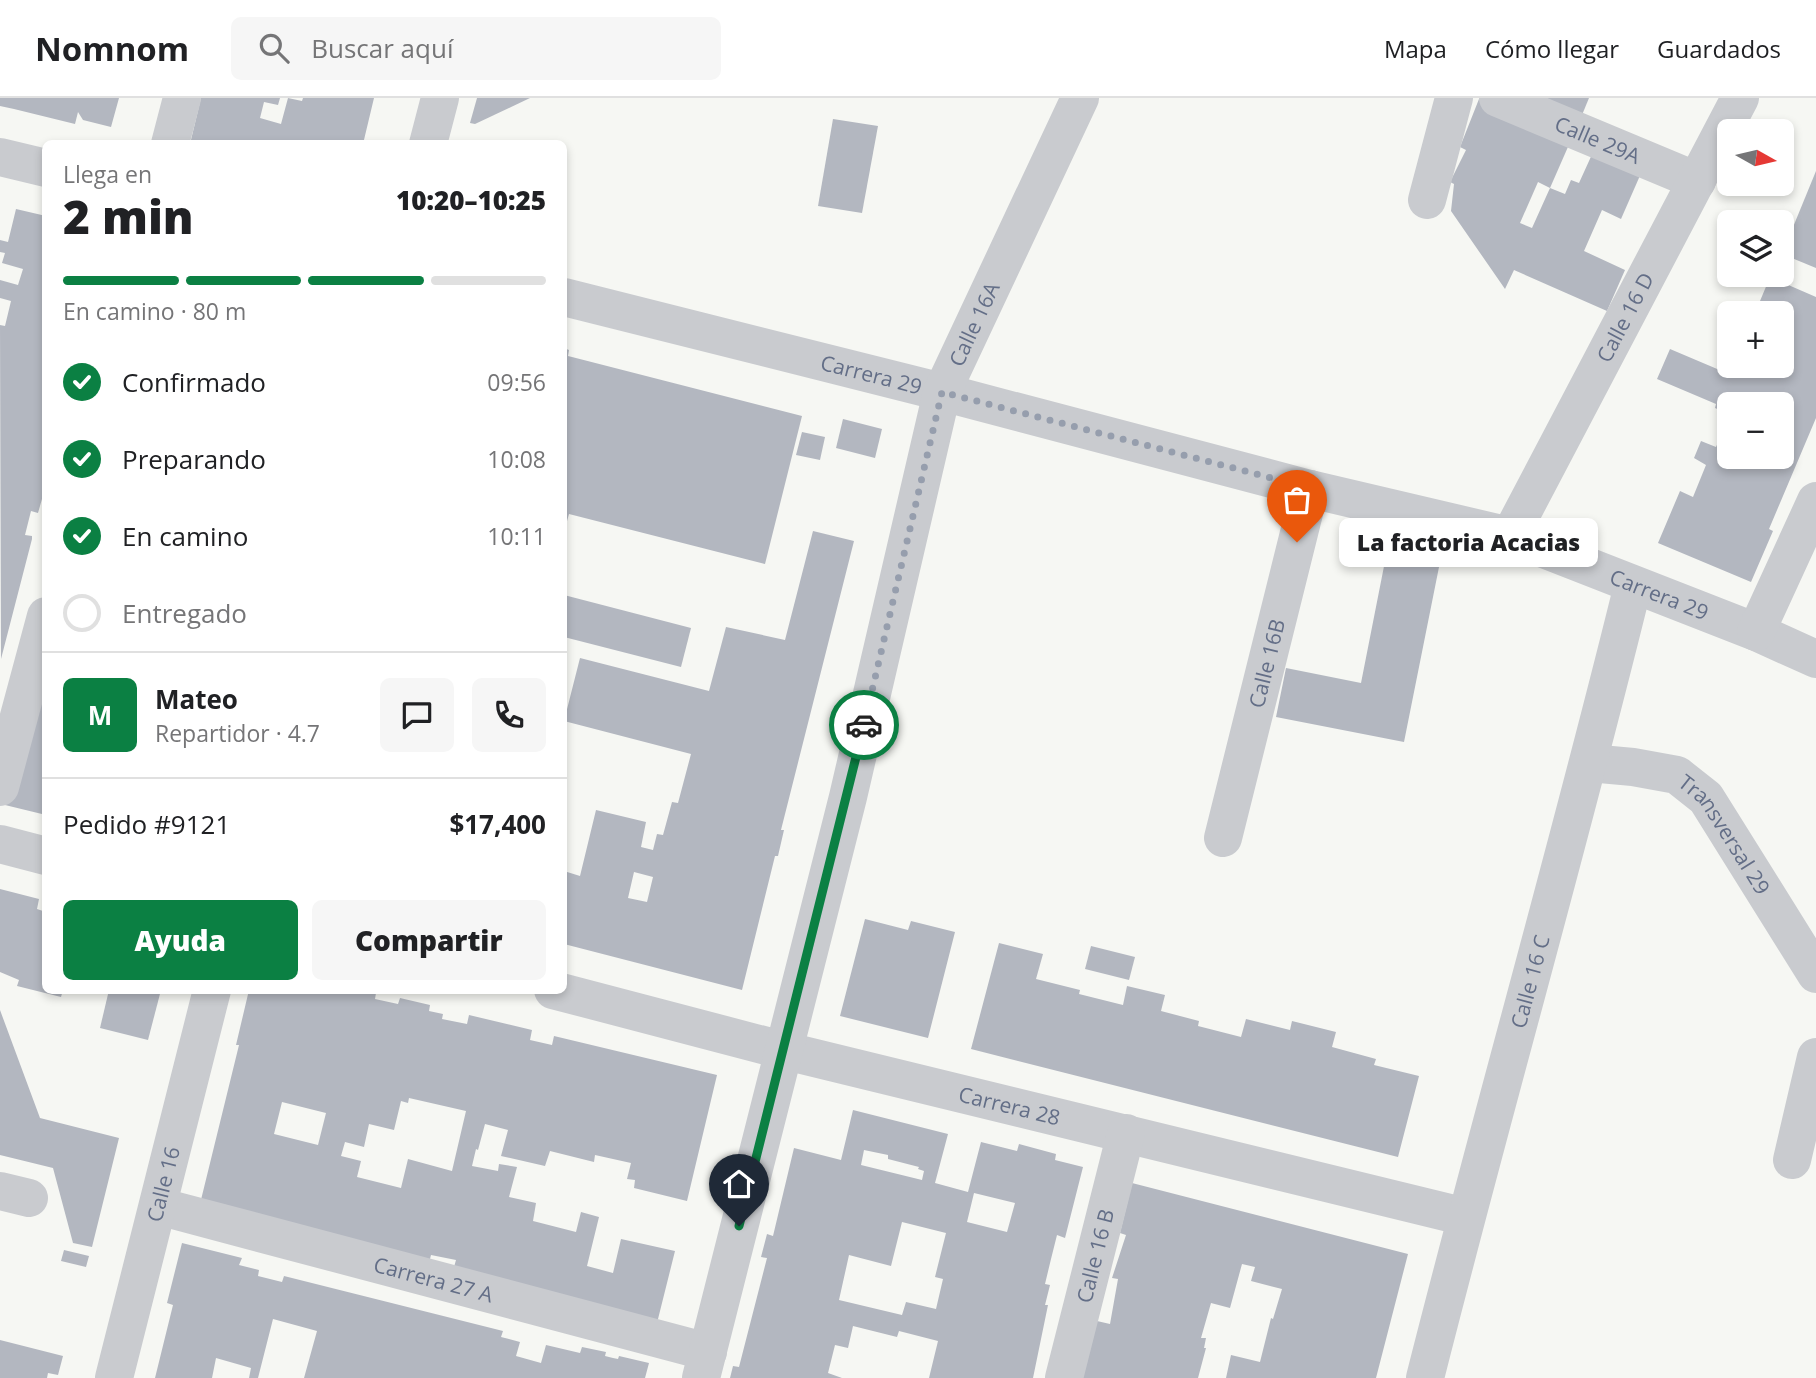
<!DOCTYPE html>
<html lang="es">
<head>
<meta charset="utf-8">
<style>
  body { margin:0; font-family:"Open Sans",sans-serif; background:#f6f6f6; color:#202124; height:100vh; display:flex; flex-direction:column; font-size:26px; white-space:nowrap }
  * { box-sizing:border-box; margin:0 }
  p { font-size:23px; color:#757577 }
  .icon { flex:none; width:38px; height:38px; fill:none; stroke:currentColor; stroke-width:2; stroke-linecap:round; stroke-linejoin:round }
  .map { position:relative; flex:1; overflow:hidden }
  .side { position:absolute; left:42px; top:42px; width:525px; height:854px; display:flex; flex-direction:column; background:#fff; border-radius:10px; box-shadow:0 4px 10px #0003 }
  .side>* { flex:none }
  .needle { width:46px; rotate:98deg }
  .fabs { position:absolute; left:1717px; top:21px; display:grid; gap:14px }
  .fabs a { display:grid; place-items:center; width:77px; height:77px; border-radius:10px; background:#fff; box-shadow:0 4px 10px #0003; font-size:35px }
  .pin { position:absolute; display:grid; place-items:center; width:60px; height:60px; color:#fff; margin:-72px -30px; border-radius:50% 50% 50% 0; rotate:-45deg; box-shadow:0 0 7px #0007 }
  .pin .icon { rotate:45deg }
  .courier { position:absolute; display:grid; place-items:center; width:70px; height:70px; margin:-35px; border:5px solid #0b8043; border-radius:50%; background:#fff; color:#222; box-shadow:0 2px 9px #0007 }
  .bubble { position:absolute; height:49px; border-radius:10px; background:#fff; box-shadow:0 4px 10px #0003; font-size:23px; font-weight:800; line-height:49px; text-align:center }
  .overview em { font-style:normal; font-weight:800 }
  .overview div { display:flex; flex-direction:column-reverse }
  .overview { display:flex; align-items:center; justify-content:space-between; height:119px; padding:0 21px }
  h1 { font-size:46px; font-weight:800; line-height:52px }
  .bar { display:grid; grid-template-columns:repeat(4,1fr); gap:10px 7px; align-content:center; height:84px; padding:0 21px }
  .bar i { height:9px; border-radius:5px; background:#e0e0e0 }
  .bar .active { background:#0b8043 }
  .bar p { grid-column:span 4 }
  .line { display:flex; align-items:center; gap:18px; padding:0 21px; border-top:2px solid #e0e0e0 }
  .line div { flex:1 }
  .round { display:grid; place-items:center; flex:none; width:74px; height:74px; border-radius:10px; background:#f6f6f6 }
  ol { padding:0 21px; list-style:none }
  li { display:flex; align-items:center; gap:21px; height:77px }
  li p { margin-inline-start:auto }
  li .icon { padding:7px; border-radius:50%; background:#0b8043; color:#fff; stroke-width:4 }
  li:last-child { color:#757577 }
  li i { width:38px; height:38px; border:4px solid #e0e0e0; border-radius:50% }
  .cta { display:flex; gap:14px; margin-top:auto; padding:14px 21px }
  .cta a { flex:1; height:80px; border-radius:10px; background:#0b8043; color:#fff; font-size:28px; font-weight:800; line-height:80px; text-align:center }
  .cta a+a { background:#f6f6f6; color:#202124 }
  header { display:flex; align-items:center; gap:42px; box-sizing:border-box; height:98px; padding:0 35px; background:#fff; border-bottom:2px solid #e0e0e0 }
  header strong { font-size:33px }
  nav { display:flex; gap:38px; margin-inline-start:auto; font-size:24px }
  .search { width:490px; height:63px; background:#f6f6f6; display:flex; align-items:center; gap:18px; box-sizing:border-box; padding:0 24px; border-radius:10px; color:#757577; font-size:26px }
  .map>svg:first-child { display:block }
  .building { fill:#b3b7c0; fill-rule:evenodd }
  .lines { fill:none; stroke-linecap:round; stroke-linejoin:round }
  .minor { stroke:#c9cbcf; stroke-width:38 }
  .done { stroke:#969ead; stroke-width:7; stroke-dasharray:0 12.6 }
  .route { stroke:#0b8043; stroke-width:9 }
  .labels { text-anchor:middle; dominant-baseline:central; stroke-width:7; stroke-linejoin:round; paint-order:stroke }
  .street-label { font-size:21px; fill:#636e87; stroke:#fff }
</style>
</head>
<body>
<header>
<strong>Nomnom</strong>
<div class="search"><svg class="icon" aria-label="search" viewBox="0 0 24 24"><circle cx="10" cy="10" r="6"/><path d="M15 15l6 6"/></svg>Buscar aquí</div>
<nav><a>Mapa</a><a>Cómo llegar</a><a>Guardados</a></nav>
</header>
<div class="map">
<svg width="1816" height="1280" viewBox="0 0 1816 1280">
  <rect width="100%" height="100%" fill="#f6f7f3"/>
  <!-- building -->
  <g class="building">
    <polygon points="0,0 119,0 111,29 83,22 78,14 75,26 14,11 0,8"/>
    <polygon points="201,0 280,0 278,7 264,4 260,20 281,26 288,0 302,3 303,0 374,0 363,46 190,46"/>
    <polygon points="477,0 530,0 475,26 470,25"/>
    <polygon points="1546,0 1589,0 1582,17"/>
    <polygon points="1479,1 1571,42 1550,90 1538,84 1520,125 1532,130 1550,90 1565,96 1571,82 1579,85 1594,52 1642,73 1621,121 1602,112 1584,153 1625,172 1607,213 1514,172 1505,191 1451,113 1454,86 1450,84 1466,52 1460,49"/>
    <polygon points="833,21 878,28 862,115 818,108"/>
    <polygon points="1816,73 1816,170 1782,156"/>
    <polygon points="16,111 46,118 46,387 38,415 31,413 25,437 32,438 32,441 1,561 0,227 5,228 11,203 0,200 0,182 18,187 23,171 2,165 5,155 0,154 0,142 8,144"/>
    <polygon points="1770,179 1816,199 1816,320 1769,431 1773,433 1751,484 1658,445 1680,393 1693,399 1706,367 1694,360 1701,343 1716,349 1729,319 1729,359 1782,359 1782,306 1729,306 1729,316 1715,310 1716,306 1657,281 1670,251 1729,276 1733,268 1782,268 1782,215 1755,215"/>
    <polygon points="564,250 569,252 568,258 572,259 802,318 765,466 569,416 564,434"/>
    <polygon points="843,321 882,331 875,360 836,350"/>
    <polygon points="802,334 825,339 820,362 796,357"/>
    <path d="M813 433 854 443 781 732H784L778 758H775L742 892 564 846V773L580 778 596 712 646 724 641 749 653 752 657 736 663 737 672 704 678 705 691 656 564 623 580 560 709 593 726 529 785 542ZM634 774 653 779 647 804 628 800Z"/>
    <polygon points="1387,453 1440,464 1404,644 1276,619 1286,570 1361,585"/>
    <polygon points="564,497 691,530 681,569 564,539"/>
    <polygon points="46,549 46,717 5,707"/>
    <polygon points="0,791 39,801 37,811 46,814 46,892 63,892 61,899 17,888 19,882 0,874"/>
    <polygon points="865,821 908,832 911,823 955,834 928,940 840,918"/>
    <polygon points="999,845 1043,856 1036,881 1080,892 1079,896 1123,907 1127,888 1165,897 1161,913 1199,923 1198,928 1241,939 1246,921 1290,932 1292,923 1336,934 1332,949 1376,961 1374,967 1419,978 1398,1059 971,951"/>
    <polygon points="1091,848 1135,859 1129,882 1085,871"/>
    <polygon points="109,892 161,892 148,942 100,930"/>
    <path d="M249 892H368L376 895 375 901 398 906 400 900 430 907 429 913 443 916 442 921 467 926 469 917 532 932 530 942 552 947 554 938 717 977 687 1103 634 1090 635 1082 627 1081 631 1065 595 1057 594 1064 550 1053 545 1068 501 1058 508 1032 485 1026 478 1052 476 1051 472 1068 498 1073 499 1066 517 1069 509 1099 536 1105 533 1123 576 1134 581 1114 599 1119 587 1168 613 1175 621 1141 675 1153 657 1225 452 1176 456 1162 431 1157 428 1169 198 1114 239 947H236ZM409 1000 466 1013 452 1073 408 1061 401 1090 357 1079 361 1063 341 1058 345 1044 364 1049 369 1026 394 1032 401 1003 408 1005ZM282 1004 326 1015 318 1047 274 1036Z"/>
    <polygon points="0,912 40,1020 119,1040 92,1149 73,1145 53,1070 0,1057"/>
    <path d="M853 1012 948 1036 935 1085 968 1094 981 1044 1017 1053 1019 1046 1056 1056 1055 1062 1083 1069 1065 1140 1057 1137 1051 1161 1045 1186 1050 1187 1045 1207H1048L1033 1280H929L938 1243 899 1233 897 1239 853 1228 848 1250 835 1247 828 1275 842 1280H730L733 1268 739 1269 767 1160 761 1159 767 1136 773 1138 794 1050 841 1062ZM864 1052 888 1057V1061L919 1069 918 1071 924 1073 922 1082 861 1067ZM974 1095 1015 1105 1007 1134 967 1124ZM902 1124 946 1135 935 1179 943 1181 936 1211 906 1204 902 1217 839 1202 849 1157 891 1168Z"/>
    <polygon points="1132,1085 1408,1156 1376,1280 1226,1280 1231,1257 1260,1264 1271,1220 1273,1221 1282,1191 1251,1183 1255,1169 1242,1166 1230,1210 1211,1205 1201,1240 1206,1240 1204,1250 1206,1250 1198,1280 1082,1280 1097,1223 1110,1226 1118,1181 1112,1180 1126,1137 1120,1135"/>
    <polygon points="182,1145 242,1160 239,1167 259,1172 258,1178 282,1184 284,1178 503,1233 501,1239 520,1244 516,1258 541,1265 546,1247 580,1255 582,1249 606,1254 605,1258 613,1260 618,1261 619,1258 649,1265 645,1280 304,1280 317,1233 273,1221 258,1280 249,1280 251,1270 216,1260 212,1280 155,1280 173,1207 167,1205"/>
    <polygon points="64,1152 89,1158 86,1169 61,1163"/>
    <polygon points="0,1242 63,1258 58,1277 48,1275 47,1280 0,1280"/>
  </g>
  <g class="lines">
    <!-- minor -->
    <g class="minor">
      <path id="s1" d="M1498 0 1697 83"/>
      <polyline points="170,46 182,0"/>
      <polyline points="428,46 440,0"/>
      <polyline points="0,59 46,70"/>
      <polyline points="1427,102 1454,0"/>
      <path id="s2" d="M564 199 942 294 1310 391 1510 438 1756 534 1816 561"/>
      <path id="s3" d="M1510 438 1740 0"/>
      <polyline points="1756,534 1816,403"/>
      <path id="s4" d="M1589 665 1633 669 1677 677 1706 700 1816 876"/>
      <polyline points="0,689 46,518"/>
      <path id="s5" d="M1223 740 1310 391"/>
      <polyline points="0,746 46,758"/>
      <path id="s6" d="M553 892 782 952 1466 1119"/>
      <polyline points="1792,1062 1816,959"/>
      <polyline points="0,1093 29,1100"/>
      <path id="s7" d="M158 1108 708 1254"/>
      <path id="s8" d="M114 1280 212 892"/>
      <path id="s9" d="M701 1280 848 699 942 294 1080 0"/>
      <path id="s10" d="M1064 1280 1126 1035"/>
      <path id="s11" d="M1425 1280C1492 1015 1568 752 1633 487"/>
    </g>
  </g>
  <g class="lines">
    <!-- done -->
    <polyline class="done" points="864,627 942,294 1310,390 1297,444"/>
    <!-- route -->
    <polyline class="route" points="739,1128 864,627"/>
  </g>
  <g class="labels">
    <!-- street labels -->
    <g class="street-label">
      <text stroke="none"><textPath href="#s1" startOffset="108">Calle 29A</textPath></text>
      <text stroke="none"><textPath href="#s3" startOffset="247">Calle 16 D</textPath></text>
      <text stroke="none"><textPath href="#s9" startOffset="1090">Calle 16A</textPath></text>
      <text stroke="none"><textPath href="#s2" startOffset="317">Carrera 29</textPath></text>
      <text stroke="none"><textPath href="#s2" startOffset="1136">Carrera 29</textPath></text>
      <text stroke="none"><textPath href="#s5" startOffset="180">Calle 16B</textPath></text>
      <text stroke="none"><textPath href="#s4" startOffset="166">Transversal 29</textPath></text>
      <text stroke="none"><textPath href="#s11" startOffset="410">Calle 16 C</textPath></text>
      <text stroke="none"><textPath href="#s6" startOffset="471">Carrera 28</textPath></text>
      <text stroke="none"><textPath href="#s8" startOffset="200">Calle 16</textPath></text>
      <text stroke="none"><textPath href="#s10" startOffset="126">Calle 16 B</textPath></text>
      <text stroke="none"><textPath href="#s7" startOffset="285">Carrera 27 A</textPath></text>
    </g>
  </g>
</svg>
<div class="fabs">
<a><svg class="needle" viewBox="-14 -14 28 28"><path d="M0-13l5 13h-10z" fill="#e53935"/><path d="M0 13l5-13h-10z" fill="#757577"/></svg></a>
<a><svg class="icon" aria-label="layers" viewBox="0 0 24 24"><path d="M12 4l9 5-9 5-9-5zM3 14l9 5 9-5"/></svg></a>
<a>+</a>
<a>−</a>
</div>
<div class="pin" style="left:1297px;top:444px;background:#ea580c"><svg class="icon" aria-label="bag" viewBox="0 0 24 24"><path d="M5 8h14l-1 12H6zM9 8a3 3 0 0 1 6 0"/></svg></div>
<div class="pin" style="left:739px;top:1128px;background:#1f2937"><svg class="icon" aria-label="home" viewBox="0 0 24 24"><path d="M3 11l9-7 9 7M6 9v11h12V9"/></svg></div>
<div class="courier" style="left:864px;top:627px"><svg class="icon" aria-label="car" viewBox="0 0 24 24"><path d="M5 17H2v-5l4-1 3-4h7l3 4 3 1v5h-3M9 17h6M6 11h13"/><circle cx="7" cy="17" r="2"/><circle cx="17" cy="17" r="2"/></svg></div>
<div class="bubble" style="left:1339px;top:420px;width:259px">La factoria Acacias</div>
<section class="side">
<div class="overview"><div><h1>2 min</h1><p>Llega en</p></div><em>10:20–10:25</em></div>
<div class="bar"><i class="active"></i><i class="active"></i><i class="active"></i><i></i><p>En camino · 80 m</p></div>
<ol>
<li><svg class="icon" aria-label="check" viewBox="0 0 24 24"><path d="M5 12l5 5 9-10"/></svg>Confirmado<p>09:56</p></li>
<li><svg class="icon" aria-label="check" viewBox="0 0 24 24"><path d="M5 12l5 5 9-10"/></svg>Preparando<p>10:08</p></li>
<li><svg class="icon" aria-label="check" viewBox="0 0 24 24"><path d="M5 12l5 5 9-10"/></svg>En camino<p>10:11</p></li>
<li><i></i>Entregado</li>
</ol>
<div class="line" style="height:126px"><b class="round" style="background:#0b8043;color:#fff">M</b><div><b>Mateo</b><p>Repartidor · 4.7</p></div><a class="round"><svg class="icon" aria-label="chat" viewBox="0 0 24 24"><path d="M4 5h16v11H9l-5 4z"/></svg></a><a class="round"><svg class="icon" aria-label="phone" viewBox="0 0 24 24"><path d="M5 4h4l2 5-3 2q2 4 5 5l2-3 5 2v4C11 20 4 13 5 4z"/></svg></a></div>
<div class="line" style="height:91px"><div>Pedido #9121</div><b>$17,400</b></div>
<div class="cta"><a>Ayuda</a><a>Compartir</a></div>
</section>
</div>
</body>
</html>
